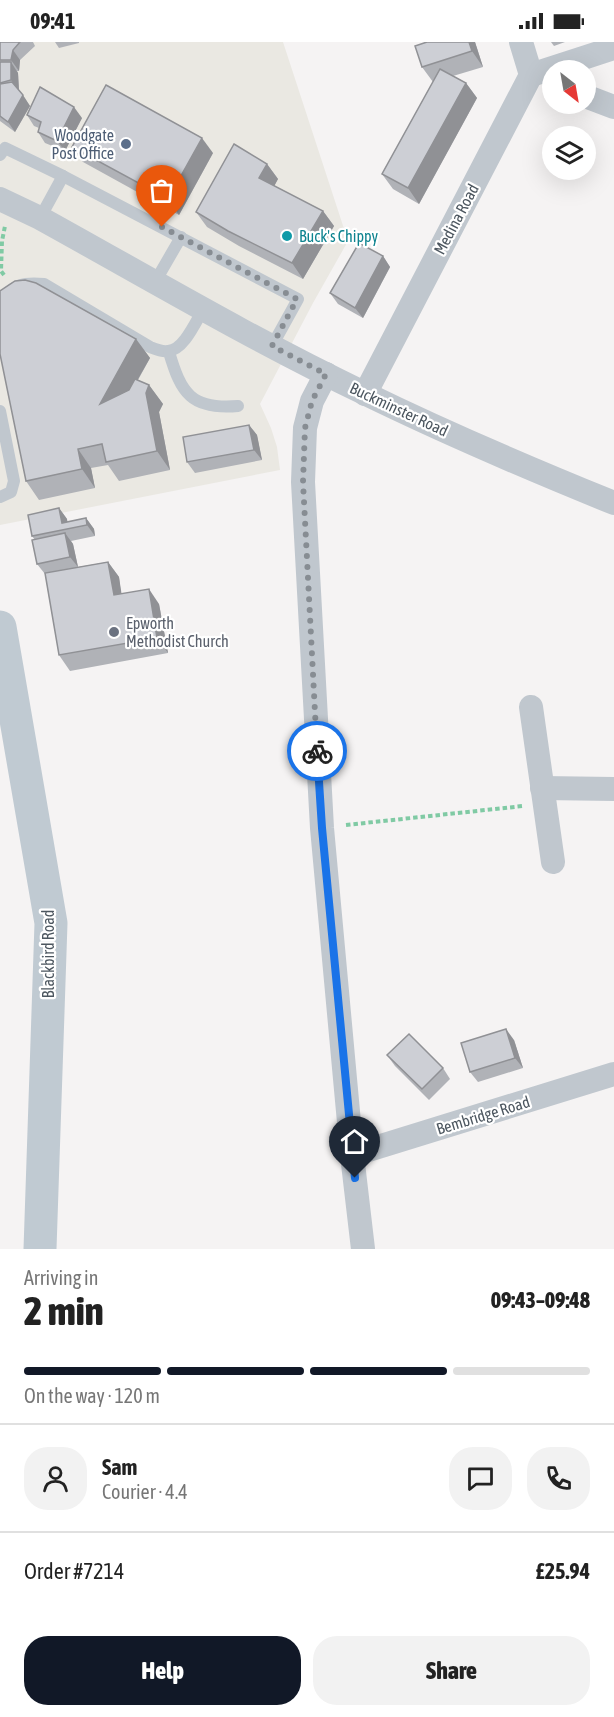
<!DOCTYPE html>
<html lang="en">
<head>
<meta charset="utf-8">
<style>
  body { margin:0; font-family:"Asap Condensed",sans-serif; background:#f2f2f2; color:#222; height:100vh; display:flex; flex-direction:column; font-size:22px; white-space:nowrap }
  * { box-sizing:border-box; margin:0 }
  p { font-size:20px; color:#767676 }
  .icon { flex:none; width:33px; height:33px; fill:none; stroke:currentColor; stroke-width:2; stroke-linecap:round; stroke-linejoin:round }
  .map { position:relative; height:1207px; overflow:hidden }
  .side { display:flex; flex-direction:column; background:#fff; flex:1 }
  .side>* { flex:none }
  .needle { width:39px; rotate:149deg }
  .tools { position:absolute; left:542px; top:18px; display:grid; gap:12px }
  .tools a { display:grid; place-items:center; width:54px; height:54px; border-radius:50%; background:#fff; box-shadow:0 6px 24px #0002; font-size:30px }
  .pin { position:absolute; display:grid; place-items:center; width:51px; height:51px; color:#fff; margin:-62px -26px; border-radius:50% 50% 50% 0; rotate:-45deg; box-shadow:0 0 6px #0007 }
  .pin .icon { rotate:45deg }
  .courier { position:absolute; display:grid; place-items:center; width:60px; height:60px; margin:-30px; border:4px solid #1a73e8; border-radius:50%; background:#fff; color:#222; box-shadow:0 2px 8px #0007 }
  .headline em { font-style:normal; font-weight:800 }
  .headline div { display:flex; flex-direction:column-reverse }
  .headline { display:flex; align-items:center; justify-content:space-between; height:102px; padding:0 24px }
  h1 { font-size:39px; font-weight:800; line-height:45px }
  .bar { display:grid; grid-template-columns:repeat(4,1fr); gap:9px 6px; align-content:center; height:72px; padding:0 24px }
  .bar i { height:8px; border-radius:4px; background:#e0e0e0 }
  .bar .active { background:#111827 }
  .bar p { grid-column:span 4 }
  .line { display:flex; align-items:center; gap:15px; padding:0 24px; border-top:2px solid #e0e0e0 }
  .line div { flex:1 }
  .round { display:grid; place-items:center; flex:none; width:63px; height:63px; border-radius:24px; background:#f2f2f2 }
  .primary-button { display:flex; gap:12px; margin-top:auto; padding:12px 24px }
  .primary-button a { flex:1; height:69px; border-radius:24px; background:#111827; color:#fff; font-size:24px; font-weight:800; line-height:69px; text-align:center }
  .primary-button a+a { background:#f2f2f2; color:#222 }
  .status { display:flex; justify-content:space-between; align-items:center; height:42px; padding:0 30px; background:#fff; direction:ltr }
  .status svg { height:16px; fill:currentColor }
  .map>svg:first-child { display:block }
  .commercial { fill:#eae8e2 }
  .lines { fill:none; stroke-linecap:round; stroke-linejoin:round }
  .path { stroke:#80caa4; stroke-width:4; stroke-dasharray:4.5 3; stroke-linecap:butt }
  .service { stroke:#c0c7ce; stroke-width:12 }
  .minor { stroke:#c0c7ce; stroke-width:24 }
  .secondary { stroke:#c0cad2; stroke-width:33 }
  .wall { fill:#b0b2b7 }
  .shaded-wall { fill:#909195 }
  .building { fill:#cdcfd5; stroke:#909195; stroke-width:1.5 }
  .done { stroke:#878d93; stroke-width:6; stroke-dasharray:0 10.8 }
  .route { stroke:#1a73e8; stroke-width:8 }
  .service-dot { fill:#5c6f8a; stroke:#fff; stroke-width:2 }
  .culture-dot { fill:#0f9aa8; stroke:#fff; stroke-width:2 }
  .worship-dot { fill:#6b7280; stroke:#fff; stroke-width:2 }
  .labels { text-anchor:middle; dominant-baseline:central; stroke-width:4.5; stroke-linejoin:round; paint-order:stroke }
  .service-label { font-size:16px; fill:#4e5e75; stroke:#fff; text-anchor:end }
  .street-label { font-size:16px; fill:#4c565f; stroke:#fff }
  .culture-label { font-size:16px; fill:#0d838f; stroke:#fff; text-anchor:start }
  .worship-label { font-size:16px; fill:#5b616d; stroke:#fff; text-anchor:start }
</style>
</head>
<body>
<div class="status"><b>09:41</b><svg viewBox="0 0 49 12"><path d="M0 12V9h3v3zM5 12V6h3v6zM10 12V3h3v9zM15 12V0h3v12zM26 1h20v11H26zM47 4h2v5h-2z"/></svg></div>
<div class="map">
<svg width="614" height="1207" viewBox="0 0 614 1207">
  <rect width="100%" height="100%" fill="#f5f3f3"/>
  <!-- commercial -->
  <polygon class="commercial" points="0,0 283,0 348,199 313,261 260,362 271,386 277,405 280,428 0,483"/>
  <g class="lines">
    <!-- path -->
    <g class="path">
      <polyline points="4,233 1,229 2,199 5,184"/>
      <polyline points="346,783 523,764"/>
    </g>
    <!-- service -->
    <g class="service">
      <polyline points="0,113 5,106 63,134 298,257 272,304"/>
      <polyline points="40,176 63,134"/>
      <polyline points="155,240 181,195"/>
      <path d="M0 259C12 242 25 240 44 242L150 305C155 307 162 310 168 309 184 308 196 279 204 266"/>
      <path d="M169 310C181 351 191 368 238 364"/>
      <polyline points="0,369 14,439 11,450 0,455"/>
    </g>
    <!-- minor -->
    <g class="minor">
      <polyline points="531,33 614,6"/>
      <polyline points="585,54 614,65"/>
      <path d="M0 157 40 176C147 235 253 298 364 351 446 391 530 427 614 461"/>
      <polyline points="326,332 312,359 305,386 303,440 322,786 352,1113 363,1207"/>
      <polyline points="365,352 531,33 521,0"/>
      <polyline points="531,665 553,820"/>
      <polyline points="542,746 614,747"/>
      <polyline points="352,1113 614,1032"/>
    </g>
    <!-- secondary -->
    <polyline class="secondary" points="0,585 51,881 40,1207"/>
  </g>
  <!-- wall -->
  <g class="wall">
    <polygon points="0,0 33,0 35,4 20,18 19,29 17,29 18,31 19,48 30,64 15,90 0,79"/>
    <polygon points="55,0 79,0 79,1 59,6"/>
    <polygon points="427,0 475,0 483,25 453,34 466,41 477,56 419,162 393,147 382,132 433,40 422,25"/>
    <polygon points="551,0 565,0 554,4"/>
    <polygon points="27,73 82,76 65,109 45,101 38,90 39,86 34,84"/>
    <polygon points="72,105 213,111 179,173 83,120"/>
    <polygon points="267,122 278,137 274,144 323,169 334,184 303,237 239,204 207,185 196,170"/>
    <polygon points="383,214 390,225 363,276 338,262 330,251"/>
    <polygon points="136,297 150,316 138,338 149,343 163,362 159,370 170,428 119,439 108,423 91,426 95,446 39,458 26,439"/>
    <polygon points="249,383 257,393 262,418 195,431 187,420"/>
    <polygon points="59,466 67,477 67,480 86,476 94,487 95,494 71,499 73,502 78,525 108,520 119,535 121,552 159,562 168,611 70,629 59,613 45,532 37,522 35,498 32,494"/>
    <polygon points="514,998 523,1026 478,1040 470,1030"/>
    <polygon points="387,1013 443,1026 450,1037 429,1058 395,1024"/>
  </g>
  <!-- shaded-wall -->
  <g class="shaded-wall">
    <polygon points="469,0 475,0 483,25 472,9"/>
    <polygon points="13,8 20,18 19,29 11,18"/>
    <polygon points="11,20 18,31 19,49 11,38"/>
    <polygon points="466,41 477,56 419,162 408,146"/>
    <polygon points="23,53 30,64 15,90 8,80"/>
    <polygon points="74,65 82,76 65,109 57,99"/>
    <polygon points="202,96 213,111 179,173 168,157"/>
    <polygon points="267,122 278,137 270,152 259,136"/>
    <polygon points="323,169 334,184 303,237 292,221"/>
    <polygon points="383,214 390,225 363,276 355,266"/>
    <polygon points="136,297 150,316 113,381 100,362"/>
    <polygon points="149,343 163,362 159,370 170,428 157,409 146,351"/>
    <polygon points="249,383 257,393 262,418 254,408"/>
    <polygon points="78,407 91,426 95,446 82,427"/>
    <polygon points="59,466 67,477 69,487 62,481"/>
    <polygon points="86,476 94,487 95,494 87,483"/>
    <polygon points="65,491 73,502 78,525 70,515"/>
    <polygon points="108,520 119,535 124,568 114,553"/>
    <polygon points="149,547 159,562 168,611 157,596"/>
    <polygon points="506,987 514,998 523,1026 515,1016"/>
  </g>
  <!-- building -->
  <g class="building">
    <polygon points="0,0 20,0 13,8 11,18 0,18"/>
    <polygon points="427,0 469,0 472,9 422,25 415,4"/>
    <polygon points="0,20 11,20 11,38 0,41"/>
    <polygon points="440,27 466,41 408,146 382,132"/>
    <polygon points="12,40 23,53 8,80 0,74 0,42"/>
    <polygon points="106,43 202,96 168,157 72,105"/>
    <polygon points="40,45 74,65 57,99 38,90 41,80 27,73"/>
    <polygon points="234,102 267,122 259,136 323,169 292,221 228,189 196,170"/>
    <polygon points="359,201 383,214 355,266 330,251"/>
    <polygon points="25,238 36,241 136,297 100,362 129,348 135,337 149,343 146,351 157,409 106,420 102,402 78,407 82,427 26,439 0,312 0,249 15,239"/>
    <polygon points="249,383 254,408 187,420 183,395"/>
    <polygon points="59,466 62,481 86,476 87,483 32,494 28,473"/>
    <polygon points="65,491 70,515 37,522 32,498"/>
    <polygon points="108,520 114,553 149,547 157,596 59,613 45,531"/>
    <polygon points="506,987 515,1016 470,1030 461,1001"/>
    <polygon points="409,992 443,1026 422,1047 387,1013"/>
  </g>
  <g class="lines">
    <!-- done -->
    <polyline class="done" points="162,185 297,257 272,304 326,332 312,359 305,386 303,440 317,709"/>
    <!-- route -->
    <polyline class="route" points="317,709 322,786 355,1136"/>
  </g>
  <!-- markers -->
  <circle class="service-dot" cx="126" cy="102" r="6"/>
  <circle class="culture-dot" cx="287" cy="194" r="6"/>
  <circle class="worship-dot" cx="114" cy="590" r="6"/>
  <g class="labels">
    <!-- service labels -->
    <g class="service-label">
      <text x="114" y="93">Woodgate<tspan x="114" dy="18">Post Office</tspan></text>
    </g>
    <!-- street labels -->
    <g class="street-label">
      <text transform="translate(456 177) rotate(-62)">Medina Road</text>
      <text transform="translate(399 367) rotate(25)">Buckminster Road</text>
      <text transform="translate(48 912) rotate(-90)">Blackbird Road</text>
      <text transform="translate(483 1073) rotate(-17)">Bembridge Road</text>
    </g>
    <!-- culture labels -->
    <g class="culture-label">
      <text x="299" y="194">Buck's Chippy</text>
    </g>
    <!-- worship labels -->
    <g class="worship-label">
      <text x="126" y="581">Epworth<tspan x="126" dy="18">Methodist Church</tspan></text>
    </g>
  </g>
</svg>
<div class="tools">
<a><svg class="needle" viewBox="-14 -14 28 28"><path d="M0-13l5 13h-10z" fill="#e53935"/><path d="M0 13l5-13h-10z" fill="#767676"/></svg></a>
<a><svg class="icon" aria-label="layers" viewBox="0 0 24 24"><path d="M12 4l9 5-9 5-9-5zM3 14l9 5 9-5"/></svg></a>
</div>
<div class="pin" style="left:162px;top:185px;background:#ea580c"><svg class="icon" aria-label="bag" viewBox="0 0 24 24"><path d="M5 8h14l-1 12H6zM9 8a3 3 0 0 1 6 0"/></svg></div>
<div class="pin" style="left:355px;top:1136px;background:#1f2937"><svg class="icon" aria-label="home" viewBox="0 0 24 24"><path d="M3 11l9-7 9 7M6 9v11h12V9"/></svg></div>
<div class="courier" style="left:317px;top:709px"><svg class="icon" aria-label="bike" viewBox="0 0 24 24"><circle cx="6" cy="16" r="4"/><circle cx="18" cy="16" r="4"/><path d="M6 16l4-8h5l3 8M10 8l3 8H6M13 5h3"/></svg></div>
</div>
<section class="side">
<div class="headline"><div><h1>2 min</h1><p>Arriving in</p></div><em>09:43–09:48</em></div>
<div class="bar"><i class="active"></i><i class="active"></i><i class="active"></i><i></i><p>On the way · 120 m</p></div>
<div class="line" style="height:108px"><a class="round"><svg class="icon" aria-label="person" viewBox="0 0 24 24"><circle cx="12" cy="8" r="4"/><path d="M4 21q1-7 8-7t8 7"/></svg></a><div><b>Sam</b><p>Courier · 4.4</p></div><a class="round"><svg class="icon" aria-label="chat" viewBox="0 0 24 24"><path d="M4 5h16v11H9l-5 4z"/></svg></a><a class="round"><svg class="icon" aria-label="phone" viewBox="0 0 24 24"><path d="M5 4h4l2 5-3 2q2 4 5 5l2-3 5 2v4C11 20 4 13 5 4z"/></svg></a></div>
<div class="line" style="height:78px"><div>Order #7214</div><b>£25.94</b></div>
<div class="primary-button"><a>Help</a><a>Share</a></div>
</section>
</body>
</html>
